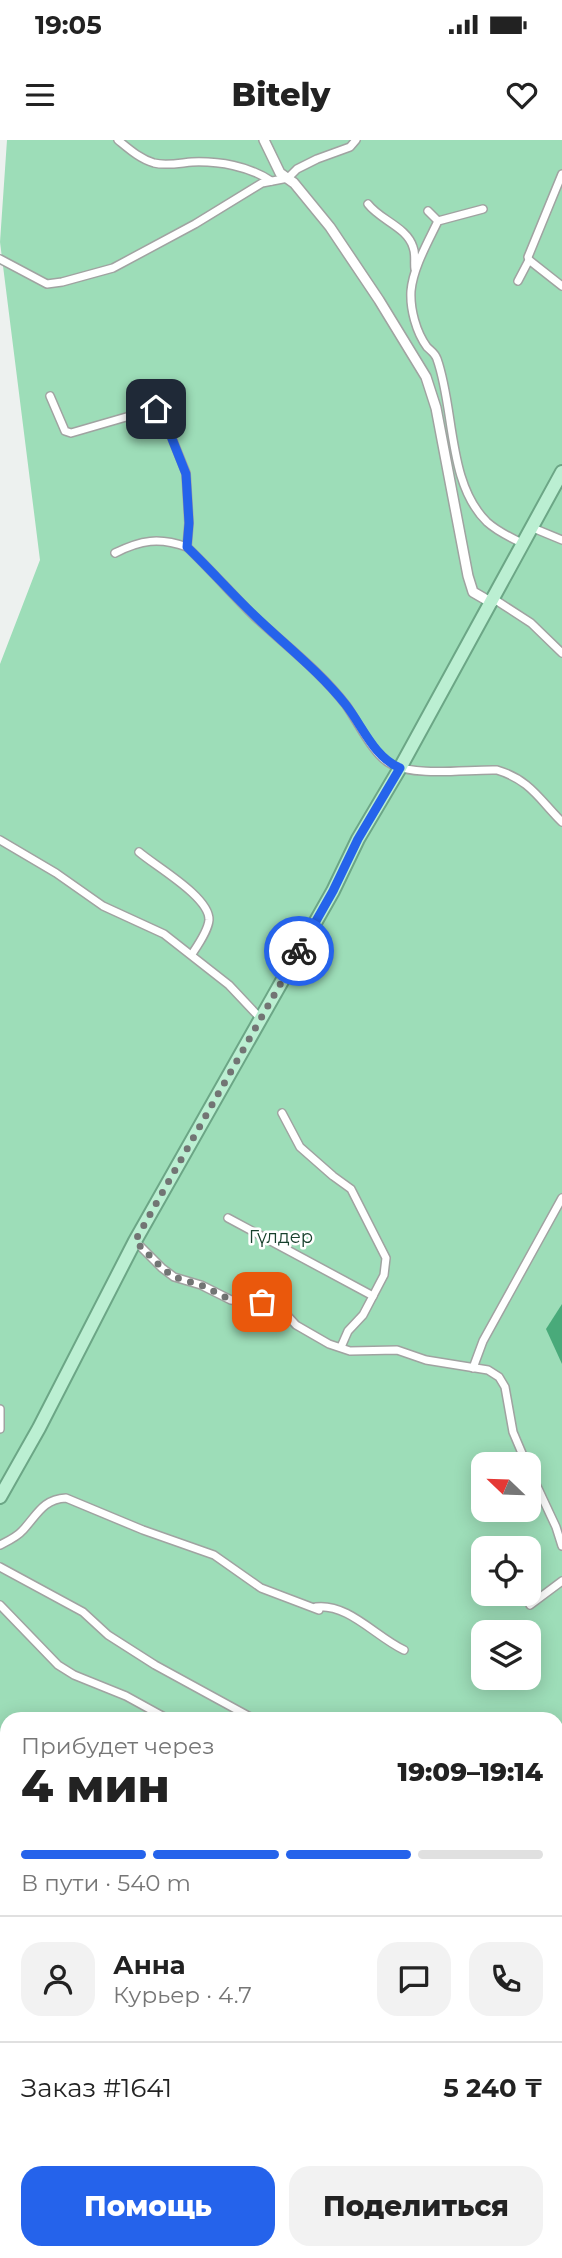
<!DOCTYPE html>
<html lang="ru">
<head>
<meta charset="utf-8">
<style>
  body { margin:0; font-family:Montserrat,sans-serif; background:#f2f2f2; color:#222; height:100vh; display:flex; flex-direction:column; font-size:26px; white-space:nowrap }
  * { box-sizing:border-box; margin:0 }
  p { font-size:23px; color:#767676 }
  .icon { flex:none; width:38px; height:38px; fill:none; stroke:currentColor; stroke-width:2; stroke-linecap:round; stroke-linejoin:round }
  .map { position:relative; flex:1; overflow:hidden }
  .sheet { position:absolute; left:0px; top:1572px; width:564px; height:548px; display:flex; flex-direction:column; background:#fff; border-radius:21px 21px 0 0; box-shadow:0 4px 18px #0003 }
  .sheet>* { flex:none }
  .needle { width:46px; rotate:293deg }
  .tools { position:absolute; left:471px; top:1312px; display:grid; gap:14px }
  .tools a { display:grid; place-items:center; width:70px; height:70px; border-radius:14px; background:#fff; box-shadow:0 4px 18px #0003; font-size:35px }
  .pin { position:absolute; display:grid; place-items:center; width:60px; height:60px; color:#fff; margin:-30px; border-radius:14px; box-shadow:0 4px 10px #0006 }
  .courier { position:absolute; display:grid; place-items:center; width:70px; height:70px; margin:-35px; border:5px solid #2563eb; border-radius:50%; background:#fff; color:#222; box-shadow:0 2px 9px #0007 }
  .summary em { font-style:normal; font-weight:800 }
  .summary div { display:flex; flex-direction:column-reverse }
  .summary { display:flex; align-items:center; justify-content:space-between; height:119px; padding:0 21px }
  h1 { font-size:46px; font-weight:800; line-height:52px }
  .bar { display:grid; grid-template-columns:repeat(4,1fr); gap:10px 7px; align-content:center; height:84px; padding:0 21px }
  .bar i { height:9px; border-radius:5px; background:#e0e0e0 }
  .bar .active { background:#2563eb }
  .bar p { grid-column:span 4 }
  .line { display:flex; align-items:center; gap:18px; padding:0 21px; border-top:2px solid #e0e0e0 }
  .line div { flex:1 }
  .round { display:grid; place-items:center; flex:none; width:74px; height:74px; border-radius:21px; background:#f2f2f2 }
  .action { display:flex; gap:14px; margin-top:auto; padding:14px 21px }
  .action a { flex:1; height:80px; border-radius:21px; background:#2563eb; color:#fff; font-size:28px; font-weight:800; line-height:80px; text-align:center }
  .action a+a { background:#f2f2f2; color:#222 }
  .status { display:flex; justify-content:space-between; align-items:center; height:49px; padding:0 35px; background:#fff; direction:ltr }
  .status svg { height:19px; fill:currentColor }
  header { display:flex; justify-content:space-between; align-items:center; height:91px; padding:0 21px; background:#fff; font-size:32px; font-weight:800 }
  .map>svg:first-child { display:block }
  .green { fill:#9dddb8; fill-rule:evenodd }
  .water { fill:#49aa7a }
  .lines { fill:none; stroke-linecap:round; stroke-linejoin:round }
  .minor-casing { stroke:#a0a3a1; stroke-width:10 }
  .tertiary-casing { stroke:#a0a3a1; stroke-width:12 }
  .primary-casing { stroke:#6ca686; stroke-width:16 }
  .minor { stroke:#fff; stroke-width:7 }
  .tertiary { stroke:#fff; stroke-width:9 }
  .primary { stroke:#bbefd2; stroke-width:12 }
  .done { stroke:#727574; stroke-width:7; stroke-dasharray:0 12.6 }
  .route { stroke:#2563eb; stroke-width:9 }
  .labels { text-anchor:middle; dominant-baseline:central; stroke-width:5; stroke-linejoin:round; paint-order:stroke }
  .park-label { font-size:18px; fill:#17402c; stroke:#fff }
</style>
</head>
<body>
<div class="status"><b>19:05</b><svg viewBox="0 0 49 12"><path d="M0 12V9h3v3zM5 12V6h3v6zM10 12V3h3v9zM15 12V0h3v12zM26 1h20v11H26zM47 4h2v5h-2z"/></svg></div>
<header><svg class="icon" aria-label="menu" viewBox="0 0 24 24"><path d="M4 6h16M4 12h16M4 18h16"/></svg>Bitely<svg class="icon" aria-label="heart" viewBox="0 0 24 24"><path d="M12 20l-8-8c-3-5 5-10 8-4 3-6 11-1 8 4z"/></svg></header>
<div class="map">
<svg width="562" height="2118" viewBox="0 0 562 2118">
  <rect width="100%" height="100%" fill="#edf1ef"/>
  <!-- green -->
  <path class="green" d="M7 0H562V2118H540L530 2112H556V1578H7V1779L0 1765V524L40 420 0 102ZM483 1325H528V1370H483ZM483 1409H528V1454H483ZM483 1493H528V1538H483Z"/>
  <!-- water -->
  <polygon class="water" points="562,1164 562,1224 546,1189"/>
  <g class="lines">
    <defs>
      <g id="minor">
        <path d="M118 0C129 9 140 19 154 23 166 26 180 23 192 22 219 21 249 26 271 41"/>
        <polyline points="562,34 528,117 529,120 562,146"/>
        <path d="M368 64C380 80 407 87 413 107 416 114 414 122 415 129"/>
        <path d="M483 69 438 81C428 102 413 128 411 151 410 169 416 192 427 207 431 211 435 213 437 219 455 269 447 343 487 382 497 391 511 398 524 404"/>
        <polyline points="428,71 438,81"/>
        <polyline points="0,119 47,144 62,142 113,128 195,84 262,43 288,38 297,29 317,19 350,7 356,0"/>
        <polyline points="518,141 529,120"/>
        <polyline points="50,256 65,291 71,293 147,271 156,269 161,271 186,333 189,383 187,407"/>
        <polyline points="533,388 562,400"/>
        <path d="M115 413C141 400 159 397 187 407 210 429 231 453 254 476 285 505 320 531 346 565 358 582 374 616 391 624 415 637 469 629 497 630 530 640 539 659 562 682"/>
        <polyline points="494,459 531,483 562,513"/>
        <polyline points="0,700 56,733 103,766 164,794 229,845 261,879"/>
        <path d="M139 712C155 726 210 757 209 780 208 791 198 805 192 814"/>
        <polyline points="282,973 300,1007 333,1036 351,1049 386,1118 384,1135 373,1156 363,1175 348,1191 341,1207"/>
        <polyline points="228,1078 373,1156"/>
        <polyline points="135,1101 162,1128 174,1137 201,1145 231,1160 272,1165 285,1173 296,1185 329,1204 350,1211 397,1210 426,1220 488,1230 499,1237 505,1247 513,1292 527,1325"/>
        <polyline points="473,1228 483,1201 562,1058"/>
        <polyline points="0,1269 0,1289"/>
        <polyline points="528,1327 556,1387 562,1406"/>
        <path d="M0 1405C8 1401 17 1397 23 1390 37 1375 43 1359 66 1358L143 1390 214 1415 261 1448 319 1470"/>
        <polyline points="0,1427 83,1472 108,1495 155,1525 252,1578"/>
        <polyline points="0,1465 58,1525 74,1535 126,1556 166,1578"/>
        <polyline points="530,1465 562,1441"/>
        <path d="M316 1467C348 1463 376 1497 404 1510"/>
        <polyline points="0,1733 7,1735"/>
        <polyline points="556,1741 562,1744"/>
        <polyline points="556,1829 562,1836"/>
      </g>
      <polyline id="tertiary" points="264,0 280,33 294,43 330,87 379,160 426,237 436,268 468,436 473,452 492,463"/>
      <polyline id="primary" points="0,1357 39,1288 135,1101 333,751 358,699 400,628 562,332"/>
    </defs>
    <!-- minor casing -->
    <use href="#minor" class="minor-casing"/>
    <!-- tertiary casing -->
    <use href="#tertiary" class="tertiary-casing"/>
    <!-- primary casing -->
    <use href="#primary" class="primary-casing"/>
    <!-- minor -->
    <use href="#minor" class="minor"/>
    <!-- tertiary -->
    <use href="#tertiary" class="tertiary"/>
    <!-- primary -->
    <use href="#primary" class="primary"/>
  </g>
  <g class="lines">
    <!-- done -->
    <polyline class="done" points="262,1162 231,1160 201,1145 174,1137 162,1128 135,1101 299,811"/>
    <!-- route -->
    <path class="route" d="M156 269 161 271 186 334 189 383 187 407C210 429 231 453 254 475 285 505 319 531 346 565 363 587 374 617 400 628L358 699 333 751 299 811"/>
  </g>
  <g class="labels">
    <!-- park labels -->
    <g class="park-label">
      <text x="281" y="1097">Гүлдер</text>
    </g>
  </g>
</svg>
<div class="tools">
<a><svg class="needle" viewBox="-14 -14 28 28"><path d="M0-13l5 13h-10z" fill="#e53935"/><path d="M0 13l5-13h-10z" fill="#767676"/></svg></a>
<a><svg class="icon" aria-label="locate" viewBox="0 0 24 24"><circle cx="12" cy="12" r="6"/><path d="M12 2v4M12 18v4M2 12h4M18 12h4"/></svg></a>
<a><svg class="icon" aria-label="layers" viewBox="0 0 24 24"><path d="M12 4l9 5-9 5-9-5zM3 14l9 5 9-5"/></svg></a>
</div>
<div class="pin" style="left:262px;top:1162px;background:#ea580c"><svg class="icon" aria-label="bag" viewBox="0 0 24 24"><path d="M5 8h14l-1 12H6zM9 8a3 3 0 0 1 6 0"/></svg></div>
<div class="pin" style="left:156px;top:269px;background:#1f2937"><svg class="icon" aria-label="home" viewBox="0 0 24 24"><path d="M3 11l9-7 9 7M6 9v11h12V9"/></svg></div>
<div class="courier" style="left:299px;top:811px"><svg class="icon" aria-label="bike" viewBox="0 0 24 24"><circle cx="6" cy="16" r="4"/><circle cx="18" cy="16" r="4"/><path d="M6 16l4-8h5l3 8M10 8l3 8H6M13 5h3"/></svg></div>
<section class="sheet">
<div class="summary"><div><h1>4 мин</h1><p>Прибудет через</p></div><em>19:09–19:14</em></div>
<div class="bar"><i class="active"></i><i class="active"></i><i class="active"></i><i></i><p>В пути · 540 m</p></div>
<div class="line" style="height:126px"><a class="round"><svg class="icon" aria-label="person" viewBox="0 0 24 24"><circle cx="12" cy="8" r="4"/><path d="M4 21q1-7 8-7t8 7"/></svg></a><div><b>Анна</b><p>Курьер · 4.7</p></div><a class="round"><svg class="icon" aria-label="chat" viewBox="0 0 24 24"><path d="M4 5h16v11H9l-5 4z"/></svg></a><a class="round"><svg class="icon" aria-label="phone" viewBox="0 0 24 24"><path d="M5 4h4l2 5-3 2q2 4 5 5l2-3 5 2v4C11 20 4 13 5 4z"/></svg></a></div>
<div class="line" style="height:91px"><div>Заказ #1641</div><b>5 240 ₸</b></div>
<div class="action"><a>Помощь</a><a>Поделиться</a></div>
</section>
</div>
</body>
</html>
